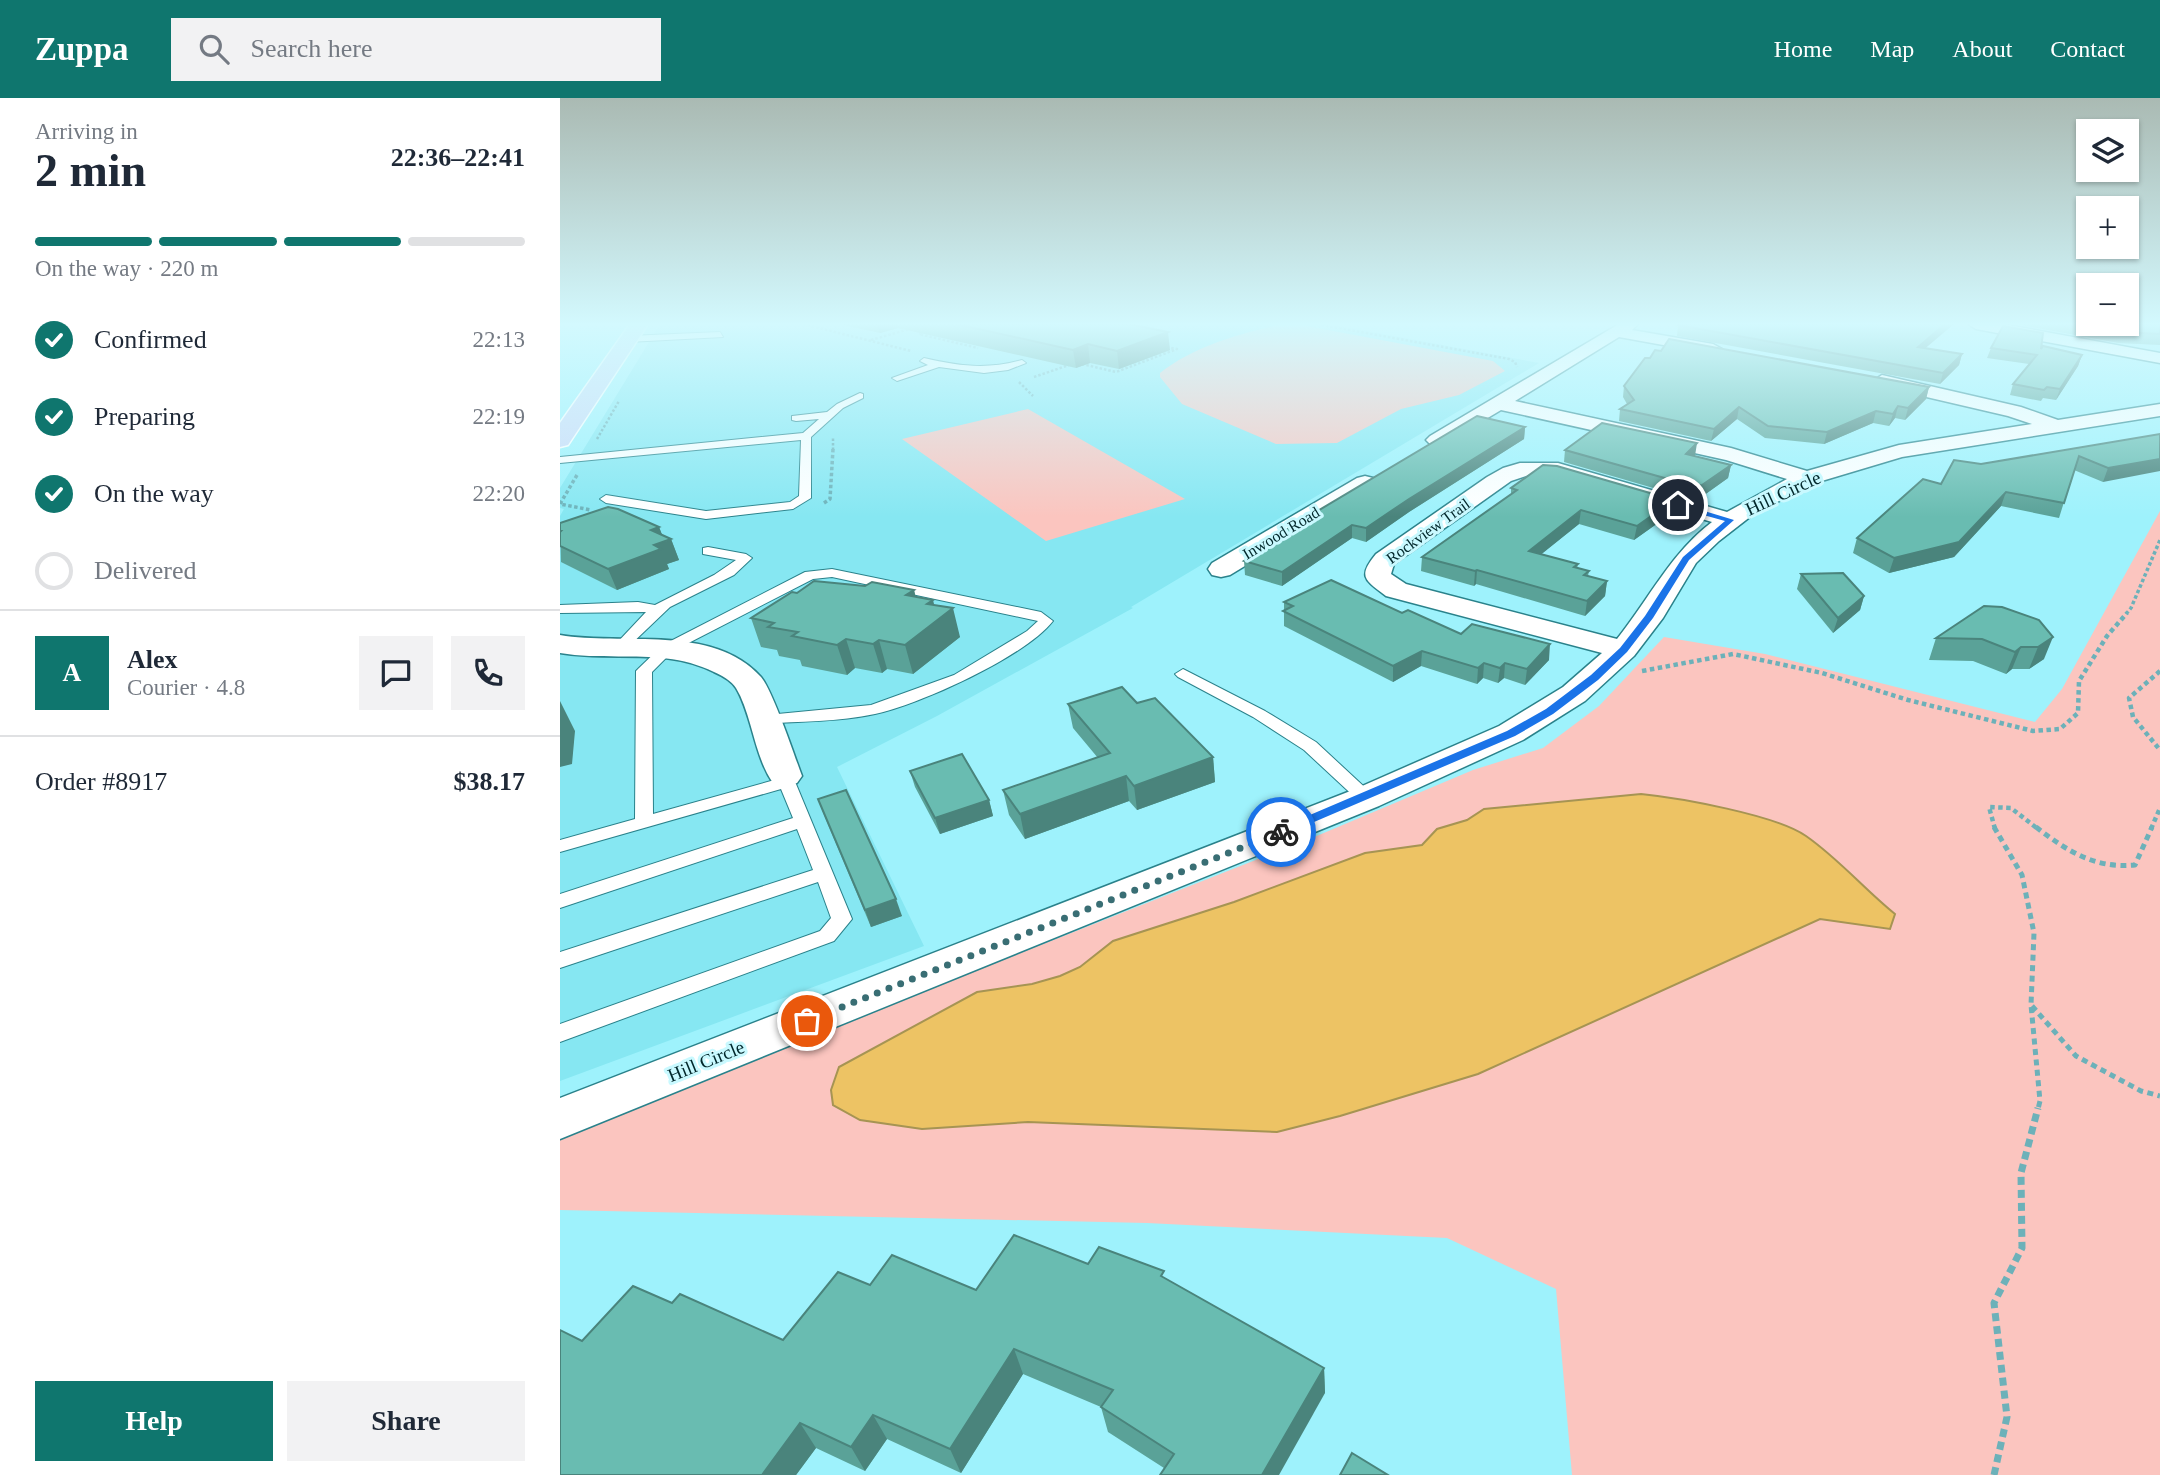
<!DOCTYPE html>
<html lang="en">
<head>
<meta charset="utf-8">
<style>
  body { margin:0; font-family:Georgia,serif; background:#f2f2f3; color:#1f2937; height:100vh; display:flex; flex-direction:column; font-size:26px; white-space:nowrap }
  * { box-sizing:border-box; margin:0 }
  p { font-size:23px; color:#747a83 }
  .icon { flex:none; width:38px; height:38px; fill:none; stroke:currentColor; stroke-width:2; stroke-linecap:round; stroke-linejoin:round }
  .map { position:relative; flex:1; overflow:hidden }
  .drawer { display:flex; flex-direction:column; background:#fff; width:560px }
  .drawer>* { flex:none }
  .buttons { position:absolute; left:1516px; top:21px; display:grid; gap:14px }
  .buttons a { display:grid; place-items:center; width:63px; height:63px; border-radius:0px; background:#fff; box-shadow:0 2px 5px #0004; font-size:35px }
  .pin { position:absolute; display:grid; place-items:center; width:60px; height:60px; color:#fff; margin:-30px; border:4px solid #fff; border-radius:50%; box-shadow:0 2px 7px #0007 }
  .courier { position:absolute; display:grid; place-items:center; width:70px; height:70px; margin:-35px; border:5px solid #1a73e8; border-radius:50%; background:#fff; color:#222; box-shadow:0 2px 9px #0007 }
  .summary em { font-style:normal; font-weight:700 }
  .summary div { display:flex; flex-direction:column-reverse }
  .summary { display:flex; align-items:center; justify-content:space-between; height:119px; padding:0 35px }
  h1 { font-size:46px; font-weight:700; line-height:52px }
  .bar { display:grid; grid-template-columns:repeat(4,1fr); gap:10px 7px; align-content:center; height:84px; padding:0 35px }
  .bar i { height:9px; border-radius:5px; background:#e0e1e3 }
  .bar .active { background:#0f766e }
  .bar p { grid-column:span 4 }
  .line { display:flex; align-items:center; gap:18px; padding:0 35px; border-top:2px solid #e0e1e3 }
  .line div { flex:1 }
  .round { display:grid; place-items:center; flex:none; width:74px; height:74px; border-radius:0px; background:#f2f2f3 }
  ol { padding:0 35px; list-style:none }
  li { display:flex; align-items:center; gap:21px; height:77px }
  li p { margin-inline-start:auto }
  li .icon { padding:7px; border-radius:50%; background:#0f766e; color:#fff; stroke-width:4 }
  li:last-child { color:#747a83 }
  li i { width:38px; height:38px; border:4px solid #e0e1e3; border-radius:50% }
  .button { display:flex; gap:14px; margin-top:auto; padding:14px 35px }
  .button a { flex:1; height:80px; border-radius:0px; background:#0f766e; color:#fff; font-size:28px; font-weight:700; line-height:80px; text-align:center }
  .button a+a { background:#f2f2f3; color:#1f2937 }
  header { display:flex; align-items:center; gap:42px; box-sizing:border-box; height:98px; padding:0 35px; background:#0f766e; color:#fff }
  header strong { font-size:33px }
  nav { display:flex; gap:38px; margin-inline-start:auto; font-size:24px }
  .search { width:490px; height:63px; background:#f2f2f3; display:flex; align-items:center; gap:18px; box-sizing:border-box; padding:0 24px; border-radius:0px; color:#747a83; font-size:26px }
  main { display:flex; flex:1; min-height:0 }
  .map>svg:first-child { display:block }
  .built { fill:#86e7f2 }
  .green { fill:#fbc5bf }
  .water { fill:#edc364; stroke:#a69453; stroke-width:2 }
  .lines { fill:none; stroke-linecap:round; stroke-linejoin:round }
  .service-casing { stroke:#2a828b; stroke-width:2 }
  .minor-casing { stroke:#2a828b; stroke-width:3 }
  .primary-casing { stroke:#fff; stroke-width:3 }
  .path-far4 { stroke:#6cb1b9; stroke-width:2.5; stroke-dasharray:2.5 2; stroke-linecap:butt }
  .path-far3 { stroke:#6cb1b9; stroke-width:3.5; stroke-dasharray:3.5 2.5; stroke-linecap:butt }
  .path-far2 { stroke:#6cb1b9; stroke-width:4.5; stroke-dasharray:4.5 3.5; stroke-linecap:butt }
  .path-far1 { stroke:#6cb1b9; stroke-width:5; stroke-dasharray:6 4.5; stroke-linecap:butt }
  .path { stroke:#6cb1b9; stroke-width:7; stroke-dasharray:8 5; stroke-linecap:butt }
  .service { fill:#fff; fill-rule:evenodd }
  .minor { fill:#fff; fill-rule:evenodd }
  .primary { fill:#cddbf8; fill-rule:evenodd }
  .wall { fill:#5aa298 }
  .shaded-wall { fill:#4a847c }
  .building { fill:#69bcb1; stroke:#4a847c; stroke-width:2 }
  .route { fill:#1a73e8 }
  .done { stroke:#396e74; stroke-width:7; stroke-dasharray:0 12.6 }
  .labels { text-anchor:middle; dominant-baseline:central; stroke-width:6; stroke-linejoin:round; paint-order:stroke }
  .far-street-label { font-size:16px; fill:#02272b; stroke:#c9f9ff }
  .street-label { font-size:19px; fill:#02272b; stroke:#c9f9ff }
</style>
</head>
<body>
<header>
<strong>Zuppa</strong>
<div class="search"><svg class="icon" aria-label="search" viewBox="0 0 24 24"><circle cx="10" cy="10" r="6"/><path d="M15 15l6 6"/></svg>Search here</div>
<nav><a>Home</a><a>Map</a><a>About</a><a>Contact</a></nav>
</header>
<main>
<section class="drawer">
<div class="summary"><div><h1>2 min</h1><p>Arriving in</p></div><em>22:36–22:41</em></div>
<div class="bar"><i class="active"></i><i class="active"></i><i class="active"></i><i></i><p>On the way · 220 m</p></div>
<ol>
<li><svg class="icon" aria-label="check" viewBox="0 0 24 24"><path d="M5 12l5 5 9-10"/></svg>Confirmed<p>22:13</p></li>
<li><svg class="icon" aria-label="check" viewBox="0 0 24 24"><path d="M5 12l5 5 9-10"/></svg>Preparing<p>22:19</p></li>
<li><svg class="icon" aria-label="check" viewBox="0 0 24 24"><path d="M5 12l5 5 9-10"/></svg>On the way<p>22:20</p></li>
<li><i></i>Delivered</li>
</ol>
<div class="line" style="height:126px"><b class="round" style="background:#0f766e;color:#fff">A</b><div><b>Alex</b><p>Courier · 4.8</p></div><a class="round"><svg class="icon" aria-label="chat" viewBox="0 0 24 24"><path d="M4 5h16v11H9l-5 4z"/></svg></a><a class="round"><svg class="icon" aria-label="phone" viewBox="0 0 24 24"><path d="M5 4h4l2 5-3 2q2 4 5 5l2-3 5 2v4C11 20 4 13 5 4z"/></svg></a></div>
<div class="line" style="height:91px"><div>Order #8917</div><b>$38.17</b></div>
<div class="button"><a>Help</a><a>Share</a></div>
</section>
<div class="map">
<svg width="1600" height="1377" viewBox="0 0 1600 1377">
  <rect width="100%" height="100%" fill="#9ef2fc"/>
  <!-- built -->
  <polygon class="built" points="100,226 770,226 979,265 571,509 573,510 377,618 277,669 364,848 0,983 0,418 4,411 0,410 0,390"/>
  <!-- green -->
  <g class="green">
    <path d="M721 226H736L933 263 945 273 899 297 841 311 777 345 716 346 622 306 600 279V275C636 247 677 237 721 226Z"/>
    <polygon points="468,311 625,401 486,443 342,341"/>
    <polygon points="1600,413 1600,1377 1012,1377 996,1191 887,1140 587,1125 0,1112 0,1037 759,737 913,672 983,650 1039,608 1104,539 1205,556 1475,624 1502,591"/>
  </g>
  <!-- water -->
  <path class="water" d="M1081 696C1120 700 1216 717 1246 738 1279 761 1304 791 1335 816L1330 831 1260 821 918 976 780 1018 717 1034 468 1024 362 1031 300 1022 273 1007 271 992 279 969 417 894 472 886 500 878 520 869 553 843 674 804 805 755 862 747 877 731 907 722 924 711Z"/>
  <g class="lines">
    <defs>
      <g id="service">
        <polygon points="160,234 163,239 68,244 64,241 68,238"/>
        <path d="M364 260C399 268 427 272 462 262L466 265 448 272 424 275 379 269 337 283 332 280 368 267 360 263Z"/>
        <polygon points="300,295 303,296 303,300 283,310 251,339 251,400 233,411 146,421 46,405 40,401 46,397 146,413 230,404 239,398 241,342 0,365 0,359 243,335 259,321 236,323 232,322 232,318 267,314 277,306"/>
        <polygon points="148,449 186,456 192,460 174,477 110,509 66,551 56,551 54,548 86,514 0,515 0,507 78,504 95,507 154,477 176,462 143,456 143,450"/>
        <path d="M272 471 481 514 493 523C466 558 359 607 315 616 279 624 239 623 203 626L197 624 195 621 197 618 311 607 394 577 467 533 478 523 272 479 253 481 113 553 92 574 93 716 218 681 219 674H231L292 821 274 843 0 944V926L260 833 271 820 258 784 0 870V854L253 772 237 731 0 810V796L233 720 221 691 0 754V742L75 721 76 573 79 570 103 547 245 474Z"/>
        <polygon points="623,571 705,613 756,644 812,696 815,700 812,704 800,704 744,652 693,619 618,579 615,576"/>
      </g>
      <g id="minor">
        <path d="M1059 226H1078L1072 232 1153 246 1162 251 1153 256 1059 239 955 303 1171 350 1247 373 1339 347 1472 326 1448 318 1315 287 1313 283 1322 277 1461 309 1498 322 1600 306V318L1342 359 1255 385 1195 415 1159 443 1136 465 1103 520 1074 558 1025 603 963 642 819 708 0 1041V1000L793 692 939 628 1003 589 1042 555 826 498C805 482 797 479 816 456L927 379 943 370 960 365H998L1167 414 1227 381 1166 362 941 312 884 346H870L866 342 870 338ZM969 377 996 378 1152 424C1111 455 1089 501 1057 541L846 486 831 476 834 466 951 383Z"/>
        <polygon points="1408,226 1442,226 1600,255 1600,265 1416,231"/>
        <polygon points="805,378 813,380 816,385 813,390 670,477 661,479 652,477 648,471 652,465 797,380"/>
        <path d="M0 537C61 548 153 525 201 579 213 593 234 657 242 678L237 685 225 688 213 685C194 658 192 616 176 590 172 583 161 577 154 574 104 549 52 564 0 555Z"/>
      </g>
      <polygon id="primary" points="70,226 88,226 8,347 0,349 0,325"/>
    </defs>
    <!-- service casing -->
    <use href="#service" class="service-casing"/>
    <!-- minor casing -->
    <use href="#minor" class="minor-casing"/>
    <!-- primary casing -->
    <use href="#primary" class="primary-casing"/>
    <!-- path-far4 -->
    <g class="path-far4">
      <polyline points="243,226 351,253"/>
      <polyline points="757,226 949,261 955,264 957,269"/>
      <polyline points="577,230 590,226"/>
      <polyline points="366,234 359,236 418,250"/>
      <polyline points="311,242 353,230"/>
      <polyline points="522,266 556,274 617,251 606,249"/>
      <polyline points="474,279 509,267"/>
      <polyline points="459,284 473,298"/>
      <polyline points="37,341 59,303"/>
      <polyline points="273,352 273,340"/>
    </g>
    <!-- path-far3 -->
    <g class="path-far3">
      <polyline points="17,377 0,406 31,412"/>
      <polyline points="264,405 270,401 273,351"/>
      <polyline points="1566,516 1571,510 1600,442"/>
    </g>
    <!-- path-far2 -->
    <g class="path-far2">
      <polyline points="1082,573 1173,556 1262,575 1348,602 1473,633 1500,631 1518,615 1519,583 1547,538 1567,515"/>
      <polyline points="1600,573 1569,600 1573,619 1600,652"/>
      <polyline points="1435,731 1429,709 1451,710 1478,731"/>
      <polyline points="1591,731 1600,710"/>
    </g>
    <!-- path-far1 -->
    <g class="path-far1">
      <polyline points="1434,729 1462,777 1474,835 1471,907 1480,1003 1478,1011"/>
      <path d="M1476 729C1507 753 1535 771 1575 767L1592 729"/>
      <polyline points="1472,908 1516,958 1581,993 1600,998"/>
    </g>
    <!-- path -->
    <polyline class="path" points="1434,1377 1447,1319 1434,1205 1462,1150 1461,1075 1478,1010"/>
    <!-- service -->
    <use href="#service" class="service"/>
    <!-- minor -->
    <use href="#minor" class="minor"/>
    <!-- primary -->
    <use href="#primary" class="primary"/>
  </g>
  <!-- wall -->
  <g class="wall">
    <polygon points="279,226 569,226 610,252 559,271 530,265 516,270 338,230 320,235"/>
    <polygon points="1456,226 1600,226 1600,247 1558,245"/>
    <polygon points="1118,227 1366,250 1402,256 1399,267 1380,286 1117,238"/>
    <polygon points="1431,250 1481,251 1522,257 1518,268 1496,302 1483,300 1481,303 1450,297 1453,286 1469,266 1427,260"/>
    <polygon points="1064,288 1369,289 1366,301 1345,322 1335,320 1329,328 1313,325 1264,346 1205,340 1177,321 1151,343 1059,323 1060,311 1067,306 1063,299"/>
    <polygon points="965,329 964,341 849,414 806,444 792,440 722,488 685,477 684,463 687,461 687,455"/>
    <polygon points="1600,336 1543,384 1514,372 1499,420 1441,408 1394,459 1329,475 1293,455 1297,440 1381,386 1421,366"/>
    <polygon points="1005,352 1135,358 1171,367 1168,380 1140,400 1131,401 1004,364"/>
    <polygon points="951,390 1114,402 1112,415 1074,442 1019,426 981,456 1018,466 1017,470 1029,473 1028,478 1047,483 1045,498 1025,518 916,486 914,488 861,473 862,459 951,396"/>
    <polygon points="0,425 99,429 102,437 111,441 119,462 107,466 109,471 57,492 1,464"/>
    <polygon points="1241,476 1304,498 1300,512 1273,535 1237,491"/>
    <polygon points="305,488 354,492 355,499 374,507 400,539 353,576 327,571 322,575 295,570 287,577 242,568 240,562 219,558 217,552 201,549 191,520 237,495"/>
    <polygon points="724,504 842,515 901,536 989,562 965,587 944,580 938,585 923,580 917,586 861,568 833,584 724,528"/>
    <polygon points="1479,522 1484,561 1469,571 1452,571 1446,576 1413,563 1369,562 1376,540"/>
    <polygon points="577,605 653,659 655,684 577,712 569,703 465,741 449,717 443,692 538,660 513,630 508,606"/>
    <polygon points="350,673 429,702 433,718 380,736 355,689"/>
    <polygon points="258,701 342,818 311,829 264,717"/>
    <polygon points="528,1166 605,1180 764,1270 765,1295 604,1370 548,1334 541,1309 463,1276 401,1375 327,1341 305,1373 256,1350 236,1377 0,1377 22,1243 112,1205 223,1242 310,1187 416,1192"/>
  </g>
  <!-- shaded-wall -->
  <g class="shaded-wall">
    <polygon points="317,226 338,226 338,230 320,235"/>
    <polygon points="1385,226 1394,226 1355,259 1358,249"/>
    <polygon points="608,234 610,252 559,271 557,253"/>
    <polygon points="528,246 530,265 516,270 513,252"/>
    <polygon points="1402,256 1399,267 1380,286 1383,275"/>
    <polygon points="1522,257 1518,268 1496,302 1500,291"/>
    <polygon points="1369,289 1366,301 1345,322 1348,310"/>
    <polygon points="1338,308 1335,320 1329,328 1333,316"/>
    <polygon points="1179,309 1177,321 1151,343 1154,331"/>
    <polygon points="1316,313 1313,325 1264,346 1267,334"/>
    <polygon points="965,329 964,341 849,414 806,444 806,430 849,401"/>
    <polygon points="1137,345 1135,358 1126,356"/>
    <polygon points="1600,361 1600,373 1543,384 1548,370"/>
    <polygon points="1171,367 1168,380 1140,400 1131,401 1133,388"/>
    <polygon points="1446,394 1441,408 1394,459 1329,475 1334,460"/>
    <polygon points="1114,402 1112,415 1074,442 1077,428"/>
    <polygon points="1021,412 1019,426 968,467 969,453"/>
    <polygon points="792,427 792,440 722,488 722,474"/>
    <polygon points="99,429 105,444 111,441 119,462 107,466 109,471 57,492 48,471 91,432"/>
    <polygon points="917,472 916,486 914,488 915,473"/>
    <polygon points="1047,483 1045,498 1025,518 1027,503"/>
    <polygon points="354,492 361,520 346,497"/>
    <polygon points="1304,498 1300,512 1273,535 1278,520"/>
    <polygon points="373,502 378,522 393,510 400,539 353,576 345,547 367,506"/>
    <polygon points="1493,539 1484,561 1469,571 1478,549"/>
    <polygon points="286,541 295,570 287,577 277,547"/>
    <polygon points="319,542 327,571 322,575 313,546"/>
    <polygon points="990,546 989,562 965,587 967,571"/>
    <polygon points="1461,549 1452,571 1446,576 1455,554"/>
    <polygon points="862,553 861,568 833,584 833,568"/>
    <polygon points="924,565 923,580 917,586 918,570"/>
    <polygon points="945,565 944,580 938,585 940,570"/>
    <polygon points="0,603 15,633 12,666 0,669"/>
    <polygon points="653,659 655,684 577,712 574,688"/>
    <polygon points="566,678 569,703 465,741 460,716"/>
    <polygon points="429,702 433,718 380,736 375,720"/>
    <polygon points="336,801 342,818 311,829 305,812"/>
    <polygon points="454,1251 463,1276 401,1375 390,1351"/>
    <polygon points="764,1270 765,1295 719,1377 702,1377"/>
    <polygon points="313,1317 327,1341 305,1373 291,1349"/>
    <polygon points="240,1325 256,1350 236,1377 202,1377"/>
  </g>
  <!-- building -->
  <g class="building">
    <polygon points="396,226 569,226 608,234 557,253 528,246 513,252"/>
    <polygon points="1119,226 1385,226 1358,249 1402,256 1383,275 1118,227"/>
    <polygon points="1514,226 1600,226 1600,236 1562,234"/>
    <polygon points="1443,228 1483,235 1481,251 1483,248 1522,257 1500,291 1487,289 1484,292 1453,286 1477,257 1431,250"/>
    <polygon points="1109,241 1369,289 1348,310 1338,308 1333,316 1316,313 1267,334 1208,328 1179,309 1154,331 1060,311 1074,302 1064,288 1085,260 1090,260 1095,252 1101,253"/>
    <polygon points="917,318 965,329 849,401 806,430 792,427 722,474 684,463 693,457 687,455"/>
    <polygon points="1042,325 1137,345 1126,356 1171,367 1142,387 1133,388 1005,352"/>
    <polygon points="1600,336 1600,361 1548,370 1519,358 1504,405 1446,394 1399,444 1334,460 1297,440 1363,381 1381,386 1394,362 1421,366"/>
    <polygon points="983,367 997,368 1114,402 1077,428 1021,412 969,453 1018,466 1014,469 1029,473 1024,477 1047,483 1027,503 917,472 915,473 862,459 957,392 951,390"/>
    <polygon points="48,409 58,411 99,429 91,432 111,441 94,447 101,451 48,471 0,448 0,434 1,433 0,433 0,425"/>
    <polygon points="1283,475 1304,498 1278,520 1241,476"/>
    <polygon points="771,482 842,515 848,512 901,536 912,526 990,546 967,571 945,565 940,570 924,565 918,570 862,553 833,568 723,513 733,508 724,504"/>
    <polygon points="254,483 305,488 312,484 354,492 346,497 373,502 367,506 393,510 345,547 319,542 313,546 286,541 277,547 232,538 238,534 208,529 214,525 191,520 232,494 237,495"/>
    <polygon points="1424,508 1442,509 1479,522 1493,539 1478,549 1461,549 1455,554 1422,541 1376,540"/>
    <polygon points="562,589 577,605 595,600 653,659 574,688 566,678 460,716 443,692 550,655 508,606"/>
    <polygon points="402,656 429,702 375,720 350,673"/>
    <polygon points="286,692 336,801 305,812 258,701"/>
    <polygon points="454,1137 528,1166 539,1149 604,1173 601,1178 764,1270 702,1377 600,1377 614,1356 541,1309 553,1292 454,1251 390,1351 313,1317 291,1349 240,1325 202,1377 0,1377 0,1232 22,1243 73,1188 112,1205 120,1196 223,1242 278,1174 310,1187 332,1157 416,1192"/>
    <polygon points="792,1355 828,1377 780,1377"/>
  </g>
  <!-- sky -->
  <linearGradient id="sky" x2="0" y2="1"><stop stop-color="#aabab3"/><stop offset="0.54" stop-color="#d3f9fe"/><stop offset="1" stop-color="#d3f9fe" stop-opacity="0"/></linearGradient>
  <rect width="1600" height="419" fill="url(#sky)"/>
  <!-- route -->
  <polygon class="route" points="1118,405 1174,422 1129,462 1093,520 1067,554 1038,582 993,616 955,638 726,736 717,736 717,731 947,633 986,611 1031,577 1060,550 1085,518 1123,459 1165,423 1115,409"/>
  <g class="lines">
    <!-- done -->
    <polyline class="done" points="247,923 721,734"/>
  </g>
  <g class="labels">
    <!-- far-street labels -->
    <g class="far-street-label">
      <text transform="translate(868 433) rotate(-36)">Rockview Trail</text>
      <text transform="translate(721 435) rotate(-31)">Inwood Road</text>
    </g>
    <!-- street labels -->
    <g class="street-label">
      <text transform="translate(1223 395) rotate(-25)">Hill Circle</text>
      <text transform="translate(146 963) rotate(-22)">Hill Circle</text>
    </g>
  </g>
</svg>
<div class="buttons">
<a><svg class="icon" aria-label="layers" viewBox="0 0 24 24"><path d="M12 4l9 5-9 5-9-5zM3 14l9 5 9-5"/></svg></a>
<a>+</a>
<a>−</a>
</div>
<div class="pin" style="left:247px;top:923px;background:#ea580c"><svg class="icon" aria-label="bag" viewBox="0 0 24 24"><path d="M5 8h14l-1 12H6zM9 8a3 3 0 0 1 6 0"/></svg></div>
<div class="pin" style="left:1118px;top:407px;background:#1f2937"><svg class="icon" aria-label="home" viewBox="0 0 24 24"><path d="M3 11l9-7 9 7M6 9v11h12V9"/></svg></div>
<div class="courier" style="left:721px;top:734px"><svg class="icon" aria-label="bike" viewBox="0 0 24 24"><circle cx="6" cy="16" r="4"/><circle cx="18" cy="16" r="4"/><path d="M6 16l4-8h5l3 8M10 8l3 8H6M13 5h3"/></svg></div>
</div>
</main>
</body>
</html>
